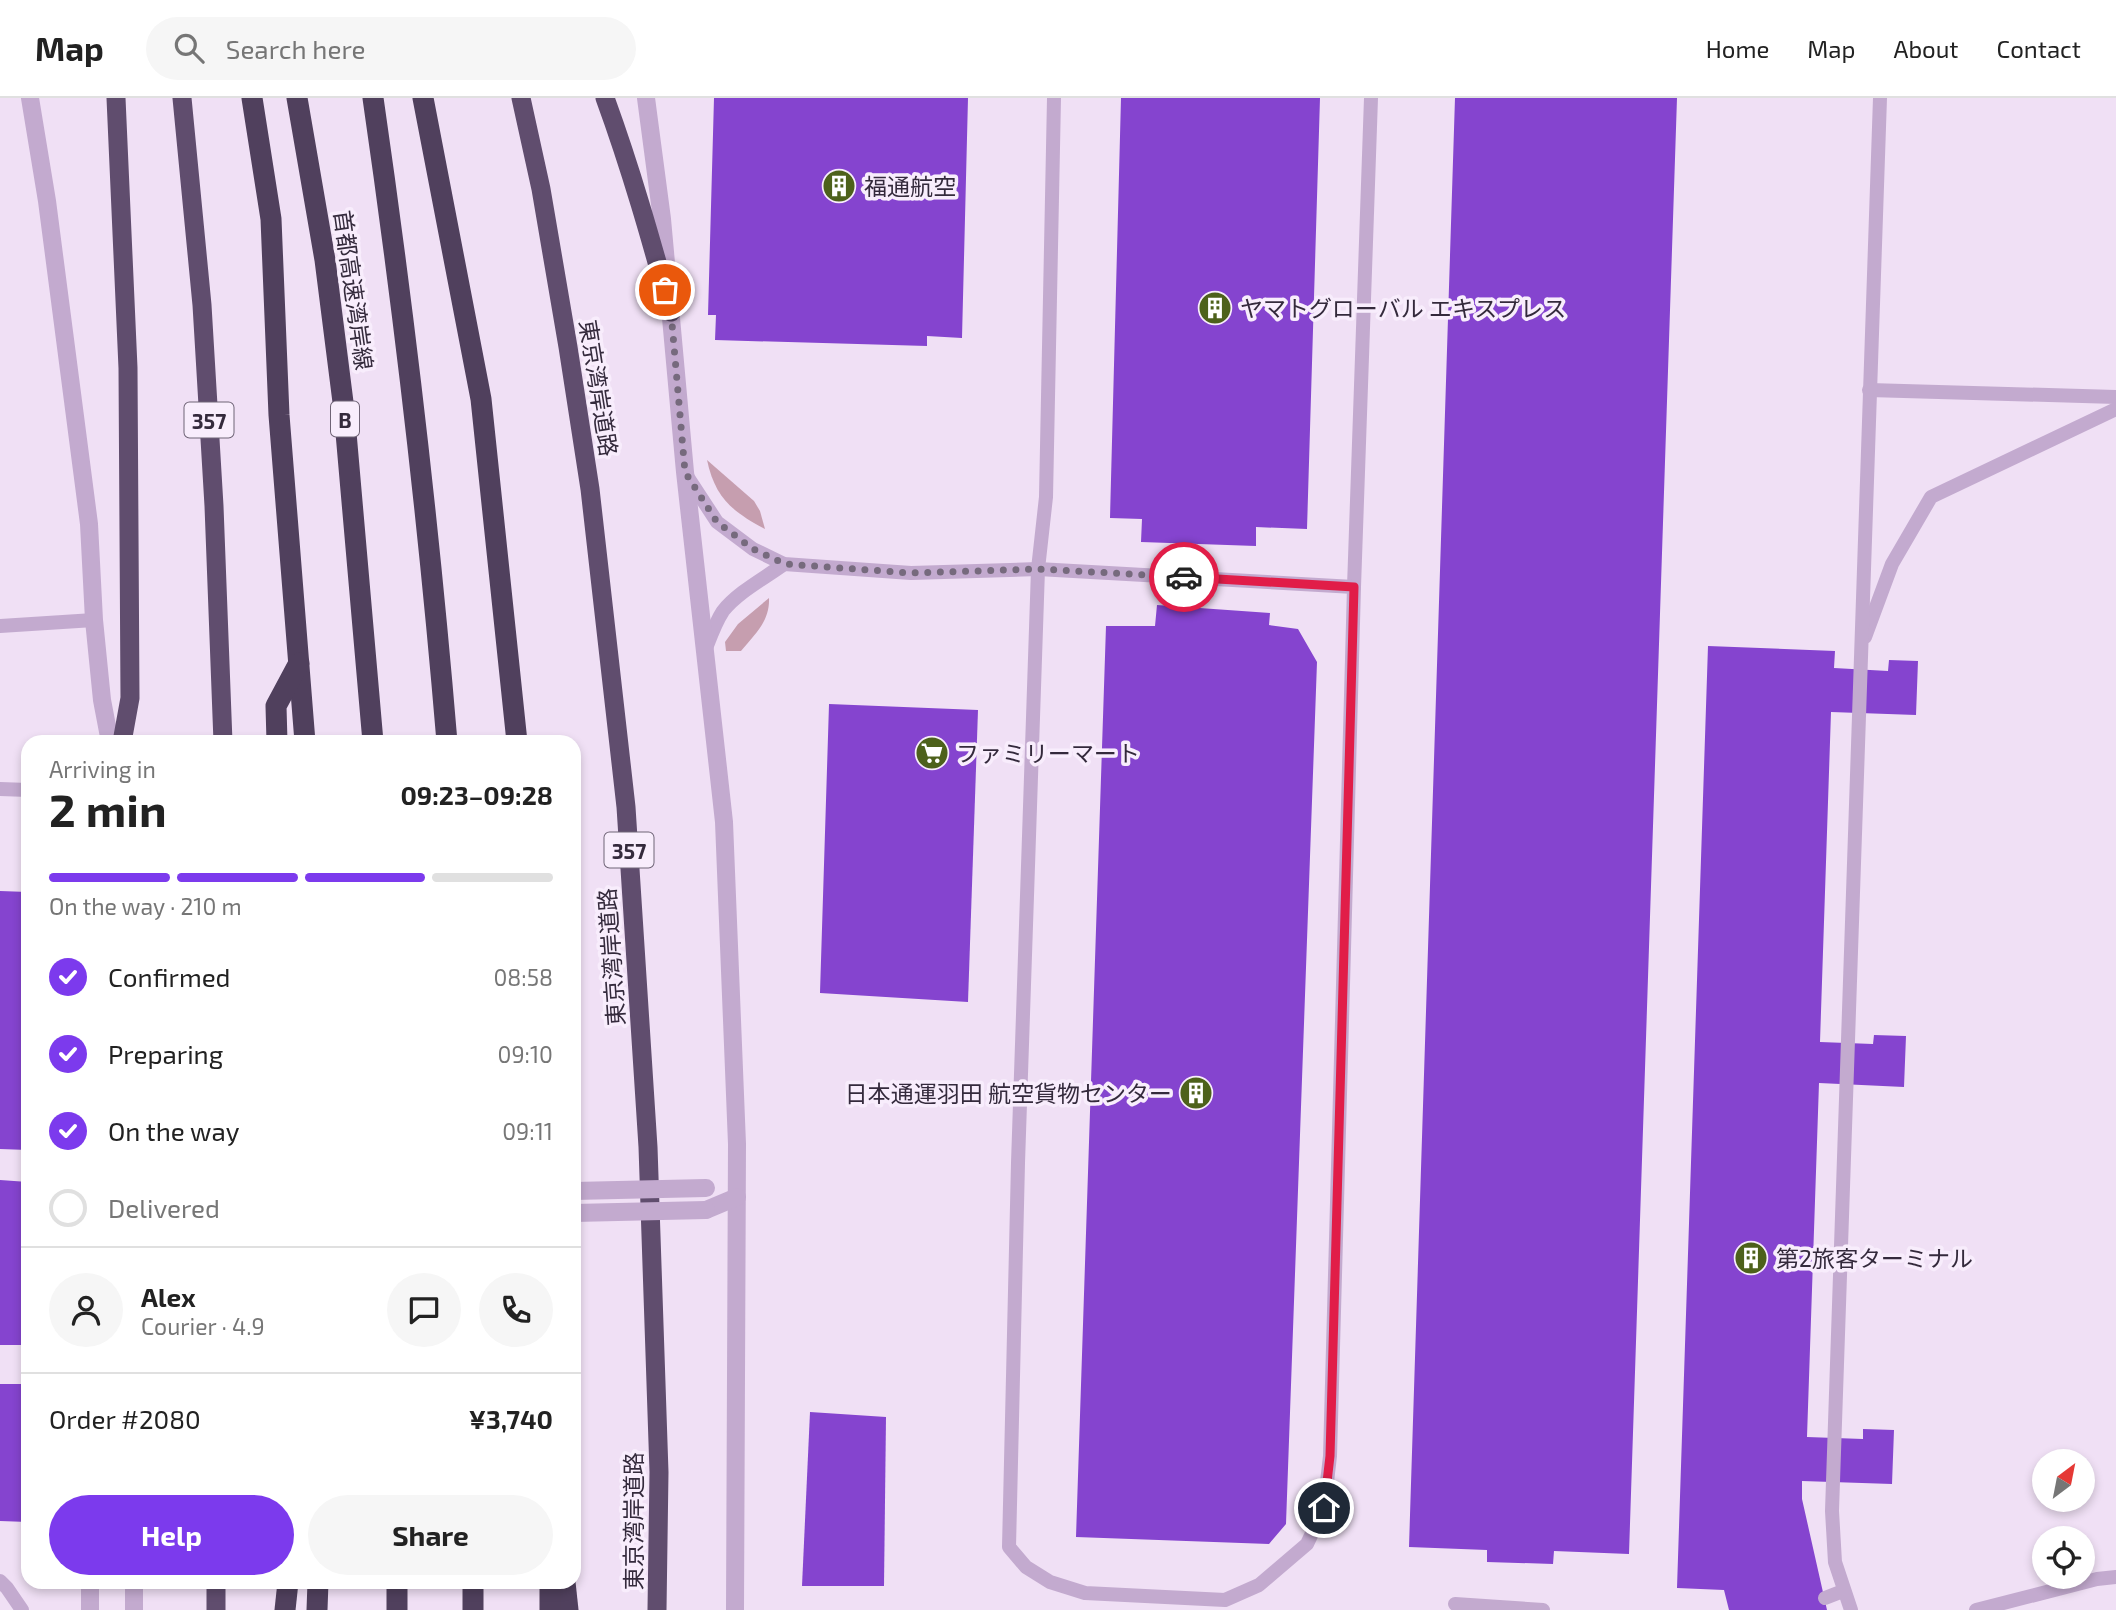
<!DOCTYPE html>
<html lang="en">
<head>
<meta charset="utf-8">
<style>
  body { margin:0; font-family:"Exo 2","Noto Sans JP",sans-serif; background:#f6f6f6; color:#222; height:100vh; display:flex; flex-direction:column; font-size:26px; white-space:nowrap }
  * { box-sizing:border-box; margin:0 }
  p { font-size:23px; color:#767676 }
  .icon { flex:none; width:38px; height:38px; fill:none; stroke:currentColor; stroke-width:2; stroke-linecap:round; stroke-linejoin:round }
  .map { position:relative; flex:1; overflow:hidden }
  .drawer { position:absolute; left:21px; top:637px; width:560px; height:854px; display:flex; flex-direction:column; background:#fff; border-radius:21px; box-shadow:0 4px 10px #0003 }
  .drawer>* { flex:none }
  .needle { width:46px; rotate:32deg }
  .controls { position:absolute; left:2032px; top:1351px; display:grid; gap:14px }
  .controls a { display:grid; place-items:center; width:63px; height:63px; border-radius:50%; background:#fff; box-shadow:0 4px 10px #0003; font-size:35px }
  .pin { position:absolute; display:grid; place-items:center; width:60px; height:60px; color:#fff; margin:-30px; border:4px solid #fff; border-radius:50%; box-shadow:0 2px 7px #0007 }
  .courier { position:absolute; display:grid; place-items:center; width:70px; height:70px; margin:-35px; border:5px solid #e11d48; border-radius:50%; background:#fff; color:#222; box-shadow:0 2px 9px #0007 }
  .head em { font-style:normal; font-weight:700 }
  .head div { display:flex; flex-direction:column-reverse }
  .head { display:flex; align-items:center; justify-content:space-between; height:119px; padding:0 28px }
  h1 { font-size:46px; font-weight:700; line-height:52px }
  .bar { display:grid; grid-template-columns:repeat(4,1fr); gap:10px 7px; align-content:center; height:84px; padding:0 28px }
  .bar i { height:9px; border-radius:5px; background:#e0e0e0 }
  .bar .on { background:#7c3aed }
  .bar p { grid-column:span 4 }
  .line { display:flex; align-items:center; gap:18px; padding:0 28px; border-top:2px solid #e0e0e0 }
  .line div { flex:1 }
  .round { display:grid; place-items:center; flex:none; width:74px; height:74px; border-radius:37px; background:#f6f6f6 }
  ol { padding:0 28px; list-style:none }
  li { display:flex; align-items:center; gap:21px; height:77px }
  li p { margin-inline-start:auto }
  li .icon { padding:7px; border-radius:50%; background:#7c3aed; color:#fff; stroke-width:4 }
  li:last-child { color:#767676 }
  li i { width:38px; height:38px; border:4px solid #e0e0e0; border-radius:50% }
  .cta { display:flex; gap:14px; margin-top:auto; padding:14px 28px }
  .cta a { flex:1; height:80px; border-radius:42px; background:#7c3aed; color:#fff; font-size:28px; font-weight:700; line-height:80px; text-align:center }
  .cta a+a { background:#f6f6f6; color:#222 }
  header { display:flex; align-items:center; gap:42px; box-sizing:border-box; height:98px; padding:0 35px; background:#fff; border-bottom:2px solid #e0e0e0 }
  header strong { font-size:33px }
  nav { display:flex; gap:38px; margin-inline-start:auto; font-size:24px }
  .search { width:490px; height:63px; background:#f6f6f6; display:flex; align-items:center; gap:18px; box-sizing:border-box; padding:0 24px; border-radius:38px; color:#767676; font-size:26px }
  .map>svg:first-child { display:block }
  .green { fill:#c69eaf }
  .building { fill:#8544cf }
  .lines { fill:none; stroke-linecap:round; stroke-linejoin:round }
  .service { stroke:#c3aacf; stroke-width:14 }
  .tertiary { stroke:#c3aacf; stroke-width:18 }
  .trunk { stroke:#604d6e; stroke-width:19 }
  .motorway { stroke:#50405d; stroke-width:21 }
  .tertiary-bridge { stroke:#c3aacf; stroke-width:18 }
  .done { stroke:#766a7d; stroke-width:7; stroke-dasharray:0 12.6 }
  .route { stroke:#e11d48; stroke-width:9 }
  .labels { text-anchor:middle; dominant-baseline:central; stroke-width:7; stroke-linejoin:round; paint-order:stroke }
  .shield { fill:#f8edfc; stroke:#6f6476; stroke-width:2 }
  .shield-label { font-size:21px; font-weight:bold; fill:#342a3c }
  .poi-label { font-size:23px; fill:#342a3c; stroke:#f8edfc; text-anchor:start }
  .street-label { font-size:23px; fill:#342a3c; stroke:#f8edfc }
</style>
</head>
<body>
<header>
<strong>Map</strong>
<div class="search"><svg class="icon" aria-label="search" viewBox="0 0 24 24"><circle cx="10" cy="10" r="6"/><path d="M15 15l6 6"/></svg>Search here</div>
<nav><a>Home</a><a>Map</a><a>About</a><a>Contact</a></nav>
</header>
<div class="map">
<svg width="2116" height="1512" viewBox="0 0 2116 1512">
  <rect width="100%" height="100%" fill="#f0e0f5"/>
  <!-- green -->
  <g class="green">
    <path d="M707 362 754 403 760 413 765 431C731 413 715 399 707 362Z"/>
    <path d="M769 500C770 523 755 536 741 553H726L725 544 738 526Z"/>
  </g>
  <!-- building -->
  <g class="building">
    <polygon points="714,0 968,0 962,240 927,238 927,248 715,242 716,217 708,217"/>
    <polygon points="1121,0 1320,0 1307,431 1256,429 1256,448 1141,444 1142,421 1110,420"/>
    <polygon points="1455,0 1677,0 1629,1456 1554,1453 1553,1466 1487,1464 1487,1452 1409,1449"/>
    <polygon points="1157,507 1270,515 1269,527 1298,531 1317,564 1286,1426 1269,1446 1076,1439 1106,528 1155,528"/>
    <polygon points="1708,548 1835,553 1834,570 1888,573 1889,562 1918,563 1916,617 1831,614 1820,944 1873,946 1874,937 1906,938 1904,989 1819,985 1807,1339 1863,1341 1863,1331 1894,1332 1892,1386 1802,1383 1802,1401 1827,1512 1729,1512 1724,1492 1677,1490"/>
    <polygon points="829,606 978,612 968,904 820,895"/>
    <polygon points="0,793 28,794 28,1052 0,1051"/>
    <polygon points="0,1082 28,1084 28,1247 0,1247"/>
    <polygon points="0,1286 28,1286 28,1424 0,1423"/>
    <polygon points="810,1314 886,1319 884,1488 802,1488"/>
  </g>
  <g class="lines">
    <!-- service -->
    <g class="service">
      <polyline points="1054,0 1046,399 1038,471 1018,1065 1009,1449 1026,1469 1050,1484 1085,1495 1225,1502 1259,1487 1307,1446 1324,1410 1330,1358 1354,489 1371,0"/>
      <polyline points="1869,292 2116,299"/>
      <polyline points="687,378 717,424 753,451 784,466 911,475 1038,471 1354,489"/>
      <polyline points="0,528 94,522"/>
      <polyline points="1865,539 1892,466 1931,399 2116,311"/>
      <path d="M705 553C710 540 715 525 723 513 738 494 765 480 784 466"/>
      <polyline points="0,691 28,692"/>
      <polyline points="0,1483 7,1490 22,1512"/>
      <polyline points="1825,1500 1843,1493"/>
      <polyline points="1455,1506 1543,1512"/>
      <polyline points="1851,1512 1835,1464 1832,1413 1880,0"/>
      <polyline points="1976,1512 2097,1481 2116,1479"/>
    </g>
    <!-- tertiary -->
    <g class="tertiary">
      <polyline points="30,0 47,103 89,426 94,522 102,602 110,644"/>
      <polyline points="646,0 662,121 685,374 724,724 737,1046 735,1512"/>
      <polyline points="706,1112 737,1099"/>
      <polyline points="134,1484 134,1512"/>
      <polyline points="90,1512 90,1484"/>
    </g>
    <!-- trunk -->
    <g class="trunk">
      <polyline points="116,0 128,270 130,600 122,644"/>
      <polyline points="182,0 202,207 214,408 223,644"/>
      <polyline points="521,0 541,91 568,249 590,391 626,709 648,1049 659,1374 657,1512"/>
      <path d="M605 0C631 71 651 142 671 214"/>
      <polyline points="216,1512 216,1484"/>
    </g>
    <!-- motorway -->
    <g class="motorway">
      <polyline points="252,0 271,121 279,317 305,644"/>
      <polyline points="297,0 325,162 344,312 373,644"/>
      <path d="M373 0C404 214 429 428 447 644"/>
      <polyline points="423,0 481,301 517,644"/>
      <polyline points="277,644 276,608 299,565"/>
      <polyline points="473,1484 473,1512"/>
      <polyline points="565,1484 568,1512"/>
      <polyline points="285,1512 288,1484"/>
      <polyline points="317,1512 318,1484"/>
      <polyline points="397,1512 397,1484"/>
      <polyline points="550,1512 550,1484"/>
    </g>
    <!-- tertiary-bridge -->
    <g class="tertiary-bridge">
      <polyline points="574,1093 706,1090"/>
      <polyline points="574,1115 706,1112"/>
    </g>
  </g>
  <g class="lines">
    <!-- done -->
    <polyline class="done" points="665,192 671,214 685,374 717,424 753,451 785,466 911,475 1038,471 1184,479"/>
    <!-- route -->
    <polyline class="route" points="1184,479 1354,489 1330,1358 1324,1410"/>
  </g>
  <!-- icons -->
  <defs>
    <symbol id="building-disc" viewBox="-11 -11 22 22"><circle r="9.5" fill="#4d611b" stroke="#f8edfc"/><path d="M-4-6H4V6H1V3H-1V6H-4ZM-2.5-4.3h1.7v1.8h-1.7ZM.8-4.3h1.7v1.8H.8ZM-2.5-1h1.7V.8h-1.7ZM.8-1h1.7V.8H.8Z" fill="#fff"/></symbol>
    <symbol id="supermarket-disc" viewBox="-11 -11 22 22"><circle r="9.5" fill="#4d611b" stroke="#f8edfc"/><path d="M-6-5.5h2.5l.6 2H6L4.5 2H-2.5L-4.4-4H-6ZM-1.5 3.2a1.3 1.3 0 1 0 .1 0ZM3 3.2a1.3 1.3 0 1 0 .1 0Z" fill="#fff"/></symbol>
  </defs>
  <g fill-rule="evenodd">
    <use href="#building-disc" x="820" y="69" width="38" height="38"/>
    <use href="#building-disc" x="1196" y="191" width="38" height="38"/>
    <use href="#supermarket-disc" x="913" y="636" width="38" height="38"/>
    <use href="#building-disc" x="1177" y="976" width="38" height="38"/>
    <use href="#building-disc" x="1732" y="1141" width="38" height="38"/>
  </g>
  <g class="labels">
    <!-- shield labels -->
    <g class="shield">
      <rect x="331" y="303.5" width="28" height="35" rx="5"/>
      <rect x="184.5" y="304.5" width="49" height="35" rx="5"/>
      <rect x="604.5" y="734.5" width="49" height="35" rx="5"/>
    </g>
    <g class="shield-label">
      <text x="345" y="321">B</text>
      <text x="209" y="322">357</text>
      <text x="629" y="752">357</text>
    </g>
    <!-- poi labels -->
    <g class="poi-label">
      <text x="864" y="88">福通航空</text>
      <text x="1240" y="210">ヤマトグローバル エキスプレス</text>
      <text x="956" y="655">ファミリーマート</text>
      <text x="1172" y="995" text-anchor="end">日本通運羽田 航空貨物センター</text>
      <text x="1776" y="1160">第2旅客ターミナル</text>
    </g>
    <!-- street labels -->
    <g class="street-label">
      <text transform="translate(354 192) rotate(82)">首都高速湾岸線</text>
      <text transform="translate(599 290) rotate(81)">東京湾岸道路</text>
      <text transform="translate(611 859) rotate(-94)">東京湾岸道路</text>
      <text transform="translate(633 1423) rotate(-90)">東京湾岸道路</text>
    </g>
  </g>
</svg>
<div class="controls">
<a><svg class="needle" viewBox="-14 -14 28 28"><path d="M0-13l5 13h-10z" fill="#e53935"/><path d="M0 13l5-13h-10z" fill="#767676"/></svg></a>
<a><svg class="icon" aria-label="locate" viewBox="0 0 24 24"><circle cx="12" cy="12" r="6"/><path d="M12 2v4M12 18v4M2 12h4M18 12h4"/></svg></a>
</div>
<div class="pin" style="left:665px;top:192px;background:#ea580c"><svg class="icon" aria-label="bag" viewBox="0 0 24 24"><path d="M5 8h14l-1 12H6zM9 8a3 3 0 0 1 6 0"/></svg></div>
<div class="pin" style="left:1324px;top:1410px;background:#1f2937"><svg class="icon" aria-label="home" viewBox="0 0 24 24"><path d="M3 11l9-7 9 7M6 9v11h12V9"/></svg></div>
<div class="courier" style="left:1184px;top:479px"><svg class="icon" aria-label="car" viewBox="0 0 24 24"><path d="M5 17H2v-5l4-1 3-4h7l3 4 3 1v5h-3M9 17h6M6 11h13"/><circle cx="7" cy="17" r="2"/><circle cx="17" cy="17" r="2"/></svg></div>
<section class="drawer">
<div class="head"><div><h1>2 min</h1><p>Arriving in</p></div><em>09:23–09:28</em></div>
<div class="bar"><i class="on"></i><i class="on"></i><i class="on"></i><i></i><p>On the way · 210 m</p></div>
<ol>
<li><svg class="icon" aria-label="check" viewBox="0 0 24 24"><path d="M5 12l5 5 9-10"/></svg>Confirmed<p>08:58</p></li>
<li><svg class="icon" aria-label="check" viewBox="0 0 24 24"><path d="M5 12l5 5 9-10"/></svg>Preparing<p>09:10</p></li>
<li><svg class="icon" aria-label="check" viewBox="0 0 24 24"><path d="M5 12l5 5 9-10"/></svg>On the way<p>09:11</p></li>
<li><i></i>Delivered</li>
</ol>
<div class="line" style="height:126px"><a class="round"><svg class="icon" aria-label="person" viewBox="0 0 24 24"><circle cx="12" cy="8" r="4"/><path d="M4 21q1-7 8-7t8 7"/></svg></a><div><b>Alex</b><p>Courier · 4.9</p></div><a class="round"><svg class="icon" aria-label="chat" viewBox="0 0 24 24"><path d="M4 5h16v11H9l-5 4z"/></svg></a><a class="round"><svg class="icon" aria-label="phone" viewBox="0 0 24 24"><path d="M5 4h4l2 5-3 2q2 4 5 5l2-3 5 2v4C11 20 4 13 5 4z"/></svg></a></div>
<div class="line" style="height:91px"><div>Order #2080</div><b>¥3,740</b></div>
<div class="cta"><a>Help</a><a>Share</a></div>
</section>
</div>
</body>
</html>
